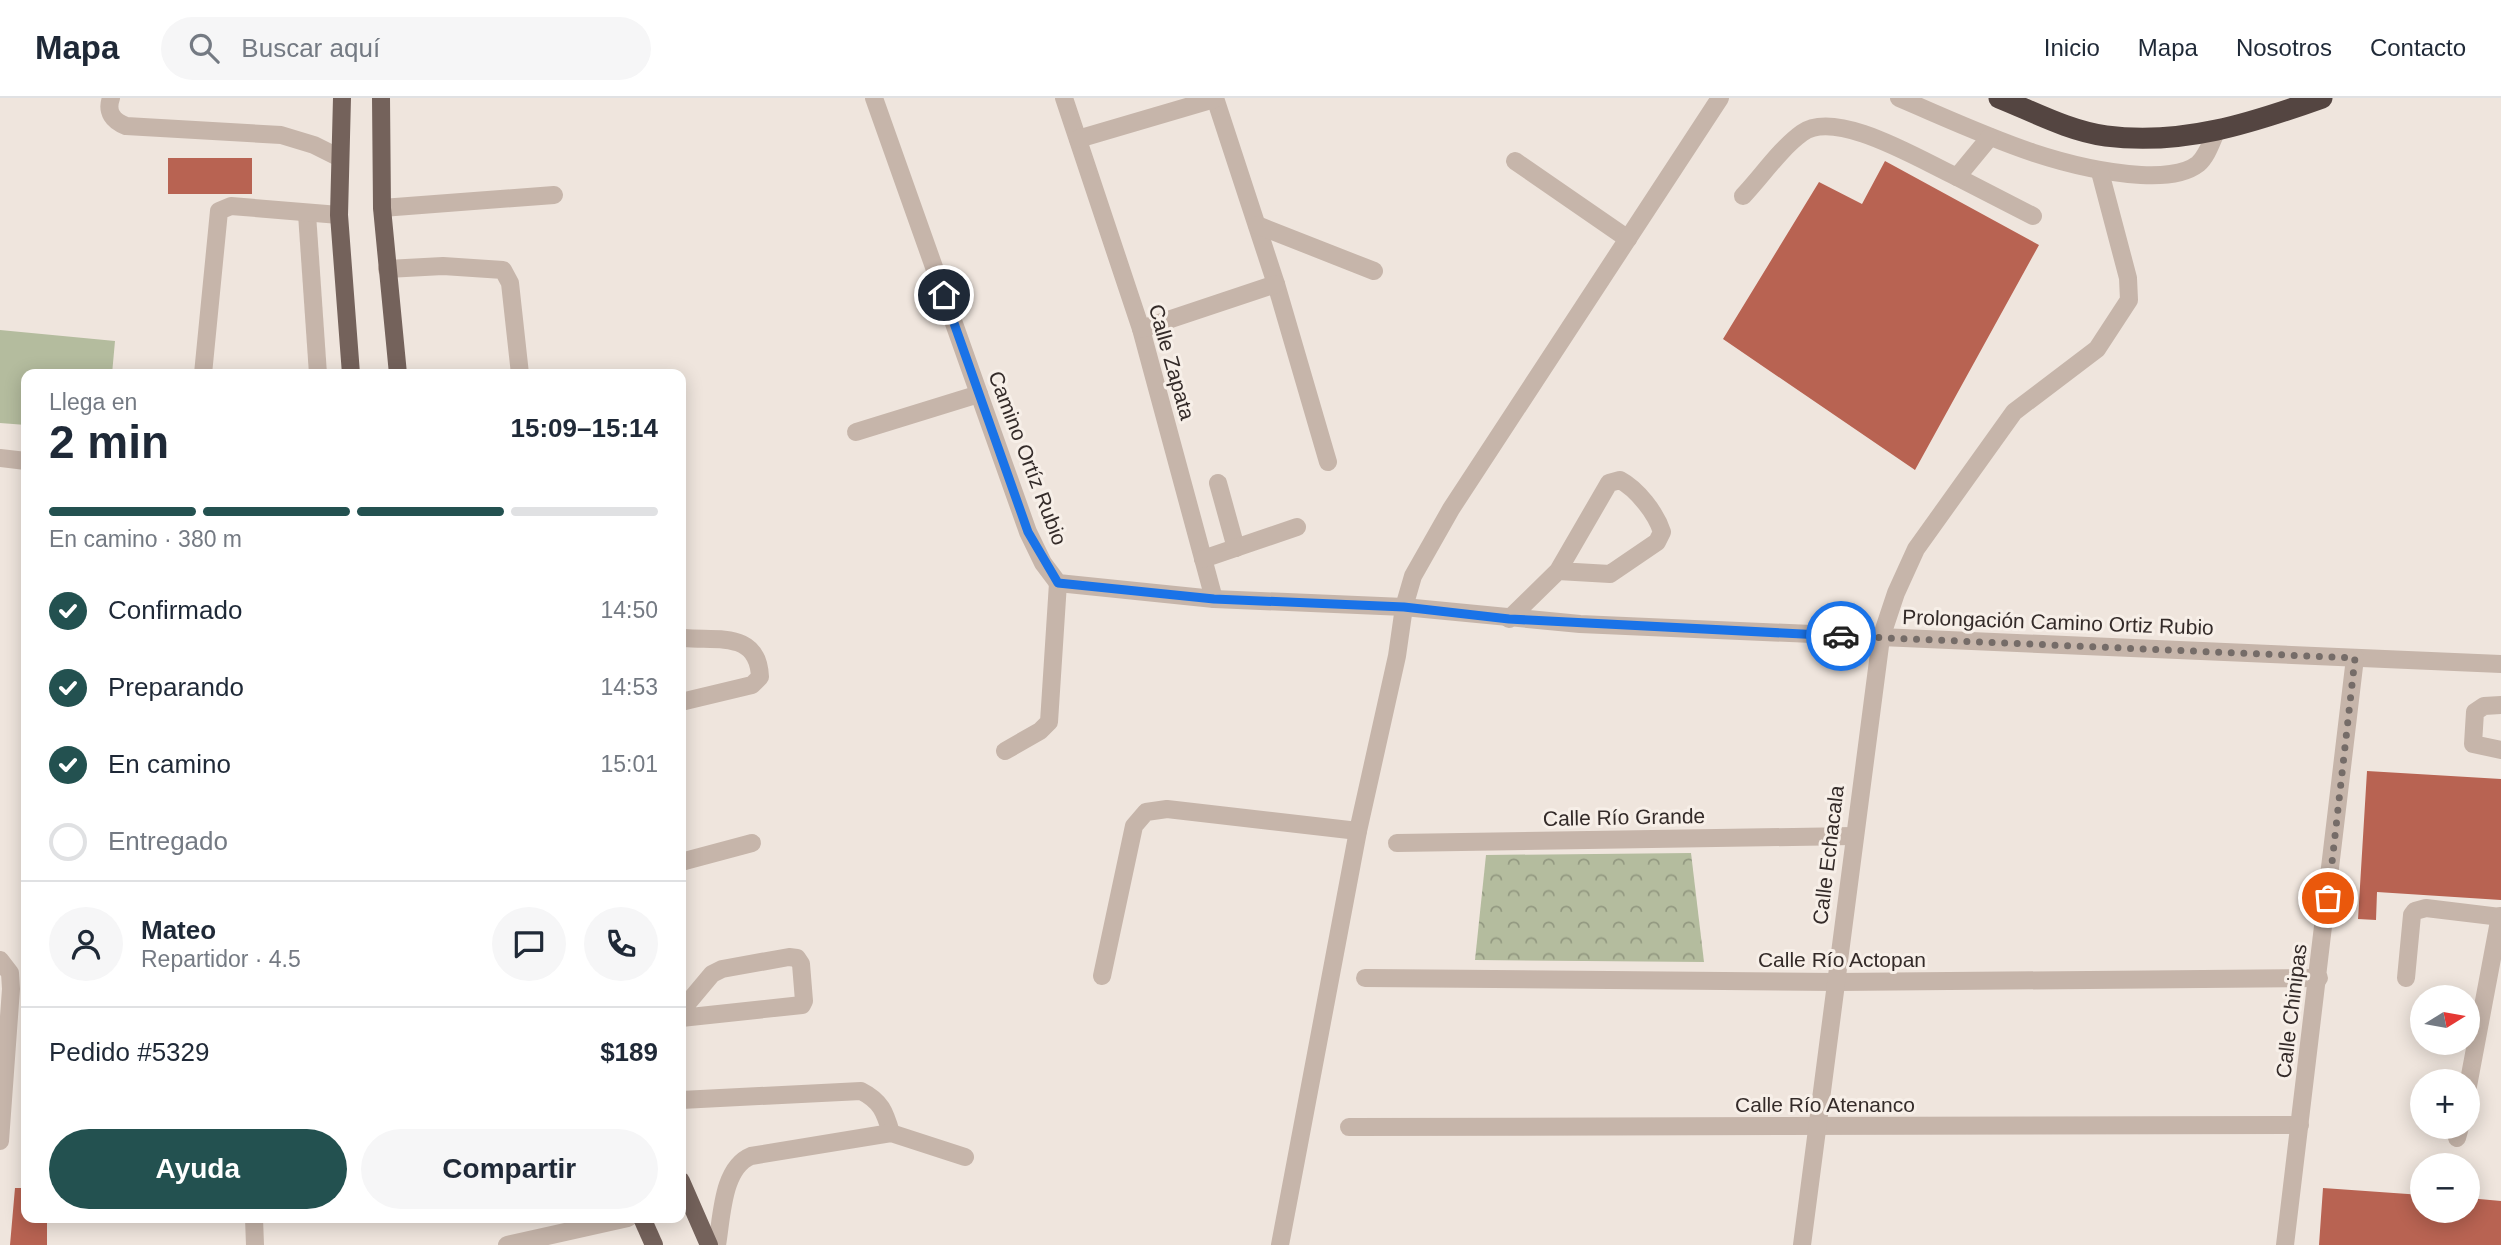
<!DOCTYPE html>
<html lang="es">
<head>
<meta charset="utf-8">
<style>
  body { margin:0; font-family:Arial,sans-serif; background:#f6f6f7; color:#1f2937; height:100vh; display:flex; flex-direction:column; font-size:26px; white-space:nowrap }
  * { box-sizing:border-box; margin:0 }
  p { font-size:23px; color:#747a83 }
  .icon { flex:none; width:38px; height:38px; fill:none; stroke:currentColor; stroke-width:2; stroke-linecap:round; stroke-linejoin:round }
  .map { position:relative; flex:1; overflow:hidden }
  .drawer { position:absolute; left:21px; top:271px; width:665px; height:854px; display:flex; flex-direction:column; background:#fff; border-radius:14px; box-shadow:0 4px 18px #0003 }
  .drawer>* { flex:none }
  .needle { width:46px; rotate:79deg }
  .buttons { position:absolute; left:2410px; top:887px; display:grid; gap:14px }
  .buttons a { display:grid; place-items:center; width:70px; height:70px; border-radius:50%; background:#fff; box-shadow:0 4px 18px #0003; font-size:35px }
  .pin { position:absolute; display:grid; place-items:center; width:60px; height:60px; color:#fff; margin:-30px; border:4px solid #fff; border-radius:50%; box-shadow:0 2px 7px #0007 }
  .courier { position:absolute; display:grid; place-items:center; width:70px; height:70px; margin:-35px; border:5px solid #1a73e8; border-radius:50%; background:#fff; color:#222; box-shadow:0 2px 9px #0007 }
  .headline em { font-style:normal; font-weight:700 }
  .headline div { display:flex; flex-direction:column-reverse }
  .headline { display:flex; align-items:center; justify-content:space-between; height:119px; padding:0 28px }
  h1 { font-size:46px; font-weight:700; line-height:52px }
  .bar { display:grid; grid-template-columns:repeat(4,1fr); gap:10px 7px; align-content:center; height:84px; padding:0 28px }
  .bar i { height:9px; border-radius:5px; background:#e0e1e3 }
  .bar .active { background:#235150 }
  .bar p { grid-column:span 4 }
  .line { display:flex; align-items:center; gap:18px; padding:0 28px; border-top:2px solid #e0e1e3 }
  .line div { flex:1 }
  .round { display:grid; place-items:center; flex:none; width:74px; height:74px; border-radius:37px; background:#f6f6f7 }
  ol { padding:0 28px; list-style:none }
  li { display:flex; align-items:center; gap:21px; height:77px }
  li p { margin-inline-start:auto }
  li .icon { padding:7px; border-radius:50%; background:#235150; color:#fff; stroke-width:4 }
  li:last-child { color:#747a83 }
  li i { width:38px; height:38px; border:4px solid #e0e1e3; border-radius:50% }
  .action { display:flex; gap:14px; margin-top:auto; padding:14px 28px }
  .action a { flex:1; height:80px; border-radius:42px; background:#235150; color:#fff; font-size:28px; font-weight:700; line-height:80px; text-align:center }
  .action a+a { background:#f6f6f7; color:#1f2937 }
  header { display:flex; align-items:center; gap:42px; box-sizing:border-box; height:98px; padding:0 35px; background:#fff; border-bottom:2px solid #e0e1e3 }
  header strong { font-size:33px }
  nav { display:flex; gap:38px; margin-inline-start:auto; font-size:24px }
  .search { width:490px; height:63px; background:#f6f6f7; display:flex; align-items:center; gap:18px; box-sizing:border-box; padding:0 24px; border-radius:38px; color:#747a83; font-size:26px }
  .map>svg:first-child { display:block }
  .forest { fill:url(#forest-crowns) }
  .garden { fill:#b4bc9e }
  .building { fill:#b86352 }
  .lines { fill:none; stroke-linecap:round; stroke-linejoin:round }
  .minor { stroke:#c6b5aa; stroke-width:18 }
  .major { stroke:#74625b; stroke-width:18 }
  .highway { stroke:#544541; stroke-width:21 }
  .done { stroke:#756c68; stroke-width:7; stroke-dasharray:0 12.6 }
  .route { stroke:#1a73e8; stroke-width:9 }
  .labels { text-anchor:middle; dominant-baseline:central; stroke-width:6; stroke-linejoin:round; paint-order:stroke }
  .street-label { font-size:21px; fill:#342b29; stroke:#f7efe8 }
</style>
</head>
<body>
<header>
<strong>Mapa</strong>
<div class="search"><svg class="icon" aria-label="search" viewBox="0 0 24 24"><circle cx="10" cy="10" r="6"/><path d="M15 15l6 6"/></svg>Buscar aquí</div>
<nav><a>Inicio</a><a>Mapa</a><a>Nosotros</a><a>Contacto</a></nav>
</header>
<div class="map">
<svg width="2501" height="1147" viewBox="0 0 2501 1147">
  <defs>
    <pattern id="forest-crowns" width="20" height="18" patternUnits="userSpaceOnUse" patternTransform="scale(1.75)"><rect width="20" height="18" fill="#b4bc9e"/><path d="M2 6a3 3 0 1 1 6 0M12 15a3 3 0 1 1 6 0" fill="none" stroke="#939981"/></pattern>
  </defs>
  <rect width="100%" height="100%" fill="#efe5dd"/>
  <!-- forest -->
  <polygon class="forest" points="1691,755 1704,864 1475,862 1486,757"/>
  <!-- garden -->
  <polygon class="garden" points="0,232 115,243 112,276 26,276 26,327 0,325"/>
  <!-- building -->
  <g class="building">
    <rect x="168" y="60" width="84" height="36"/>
    <polygon points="1885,63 2039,147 1915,372 1723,241 1819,84 1862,106"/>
    <polygon points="2367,673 2501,681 2501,802 2377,794 2376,822 2358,821"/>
    <polygon points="15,1090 26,1090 26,1120 47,1120 47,1147 10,1147"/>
    <polygon points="2323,1090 2422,1097 2422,1113 2468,1113 2468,1100 2501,1103 2501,1147 2319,1147"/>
  </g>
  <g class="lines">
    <!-- minor -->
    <g class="minor">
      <path d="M111 0C106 14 113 23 126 28L281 37 314 47 340 60"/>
      <polyline points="874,0 1028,434 1043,465 1058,485 1214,501 1404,509 1580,526 2501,566"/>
      <polyline points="1064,0 1141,231 1214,501"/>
      <polyline points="1215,0 1276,186 1328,364"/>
      <path d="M1899 0C1979 34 2053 71 2141 77 2158 78 2184 77 2198 66 2207 58 2211 45 2216 34"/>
      <polyline points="1078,41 1214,1"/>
      <polyline points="1515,63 1628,141"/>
      <polyline points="1957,79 2033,118"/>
      <path d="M1743 98C1762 78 1780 51 1802 35 1836 10 1922 63 1957 79L1990 39"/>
      <polyline points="382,110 554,97"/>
      <polyline points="307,116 318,276"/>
      <polyline points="1257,127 1374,173"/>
      <polyline points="387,171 443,168 503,172 510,185 520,276"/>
      <polyline points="1141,231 1276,186"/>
      <polyline points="203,276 219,113 231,108 339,117"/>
      <polyline points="856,334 979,296"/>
      <polyline points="0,360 26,363"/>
      <polyline points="1218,385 1236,450"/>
      <polyline points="1203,461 1297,429"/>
      <path d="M1509 521 1558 473 1609 385 1620 382C1637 391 1656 415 1662 434L1657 444 1610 476 1558 473"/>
      <path d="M681 604 752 587 760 579C758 533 719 543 684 540"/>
      <polyline points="2501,607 2484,608 2475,614 2473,646 2501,652"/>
      <polyline points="1005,653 1040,633 1049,624 1058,485"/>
      <polyline points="1397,745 1853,738"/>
      <polyline points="681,764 752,745"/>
      <polyline points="0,862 10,875 11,891 0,1043"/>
      <polyline points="1102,878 1134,728 1146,714 1167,711 1358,733"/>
      <polyline points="1365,880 1836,884 2319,880"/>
      <polyline points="2406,880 2412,817 2415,813 2426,810 2501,819"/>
      <polyline points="681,913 712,876 722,871 789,859 797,860 801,866 804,903 802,907 681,920"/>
      <polyline points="2468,988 2500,818"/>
      <path d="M681 1002 861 993C881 1003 885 1014 891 1035"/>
      <polyline points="1349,1029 2300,1027"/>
      <polyline points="2457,1040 2460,1029"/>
      <polyline points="254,1120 255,1147"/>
      <polyline points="507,1147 628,1120"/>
      <path d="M717 1147C722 1119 722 1070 751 1058L891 1035 965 1059"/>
      <polyline points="1280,1147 1358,733 1397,558 1404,509 1413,478 1451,411 1720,0"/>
      <polyline points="1802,1147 1881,540 1896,495 1916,451 2014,314 2097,251 2129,202 2128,180 2100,74"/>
      <polyline points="2285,1147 2355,560"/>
    </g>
    <!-- major -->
    <g class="major">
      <polyline points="342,0 339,117 351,276"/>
      <polyline points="381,0 382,110 398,276"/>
      <polyline points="681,1083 709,1147"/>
      <polyline points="642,1120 654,1147"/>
    </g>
    <!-- highway -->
    <path class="highway" d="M1999 0C2034 14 2069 33 2106 38 2182 48 2252 25 2322 0"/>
  </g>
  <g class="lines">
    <!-- done -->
    <polyline class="done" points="1841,538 2355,560 2328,800"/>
    <!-- route -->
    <polyline class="route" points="944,197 1028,434 1058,485 1214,501 1404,509 1509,521 1841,538"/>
  </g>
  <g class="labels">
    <!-- street labels -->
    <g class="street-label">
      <text transform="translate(1172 264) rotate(74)">Calle Zapata</text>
      <text transform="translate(1028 360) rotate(69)">Camino Ortíz Rubio</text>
      <text transform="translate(2058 524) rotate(2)">Prolongación Camino Ortiz Rubio</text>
      <text transform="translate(1624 719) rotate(-1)">Calle Río Grande</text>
      <text transform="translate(1828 757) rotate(-83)">Calle Echacala</text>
      <text x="1842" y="861">Calle Río Actopan</text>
      <text transform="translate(2291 913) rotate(-83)">Calle Chinipas</text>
      <text x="1825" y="1006">Calle Río Atenanco</text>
    </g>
  </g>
</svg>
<div class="buttons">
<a><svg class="needle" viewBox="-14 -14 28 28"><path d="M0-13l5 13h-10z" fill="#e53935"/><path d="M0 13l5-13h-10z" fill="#747a83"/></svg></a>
<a>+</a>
<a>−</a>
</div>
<div class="pin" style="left:2328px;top:800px;background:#ea580c"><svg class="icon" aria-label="bag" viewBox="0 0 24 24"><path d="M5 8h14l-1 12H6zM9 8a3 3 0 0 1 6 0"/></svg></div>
<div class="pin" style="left:944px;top:197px;background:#1f2937"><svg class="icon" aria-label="home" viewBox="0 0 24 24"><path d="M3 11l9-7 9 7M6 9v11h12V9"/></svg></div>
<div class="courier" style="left:1841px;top:538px"><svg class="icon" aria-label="car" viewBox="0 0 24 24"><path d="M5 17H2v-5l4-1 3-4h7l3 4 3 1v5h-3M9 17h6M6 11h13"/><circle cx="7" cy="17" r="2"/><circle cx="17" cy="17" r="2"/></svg></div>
<section class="drawer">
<div class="headline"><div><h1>2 min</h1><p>Llega en</p></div><em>15:09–15:14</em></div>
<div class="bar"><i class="active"></i><i class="active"></i><i class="active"></i><i></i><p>En camino · 380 m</p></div>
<ol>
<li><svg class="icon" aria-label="check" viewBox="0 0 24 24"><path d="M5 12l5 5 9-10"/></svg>Confirmado<p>14:50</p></li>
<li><svg class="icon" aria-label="check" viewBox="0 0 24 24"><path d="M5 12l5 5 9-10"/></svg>Preparando<p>14:53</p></li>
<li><svg class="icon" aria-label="check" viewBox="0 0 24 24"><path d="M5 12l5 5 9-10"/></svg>En camino<p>15:01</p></li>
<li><i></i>Entregado</li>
</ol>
<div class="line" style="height:126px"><a class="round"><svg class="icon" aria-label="person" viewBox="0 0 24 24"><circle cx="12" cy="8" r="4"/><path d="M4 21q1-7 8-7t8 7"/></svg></a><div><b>Mateo</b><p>Repartidor · 4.5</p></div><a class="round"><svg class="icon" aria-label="chat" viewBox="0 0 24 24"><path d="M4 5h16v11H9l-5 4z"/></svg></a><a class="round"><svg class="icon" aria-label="phone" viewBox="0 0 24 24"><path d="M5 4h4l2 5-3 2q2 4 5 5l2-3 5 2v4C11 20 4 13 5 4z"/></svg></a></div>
<div class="line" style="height:91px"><div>Pedido #5329</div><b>$189</b></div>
<div class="action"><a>Ayuda</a><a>Compartir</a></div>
</section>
</div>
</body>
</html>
